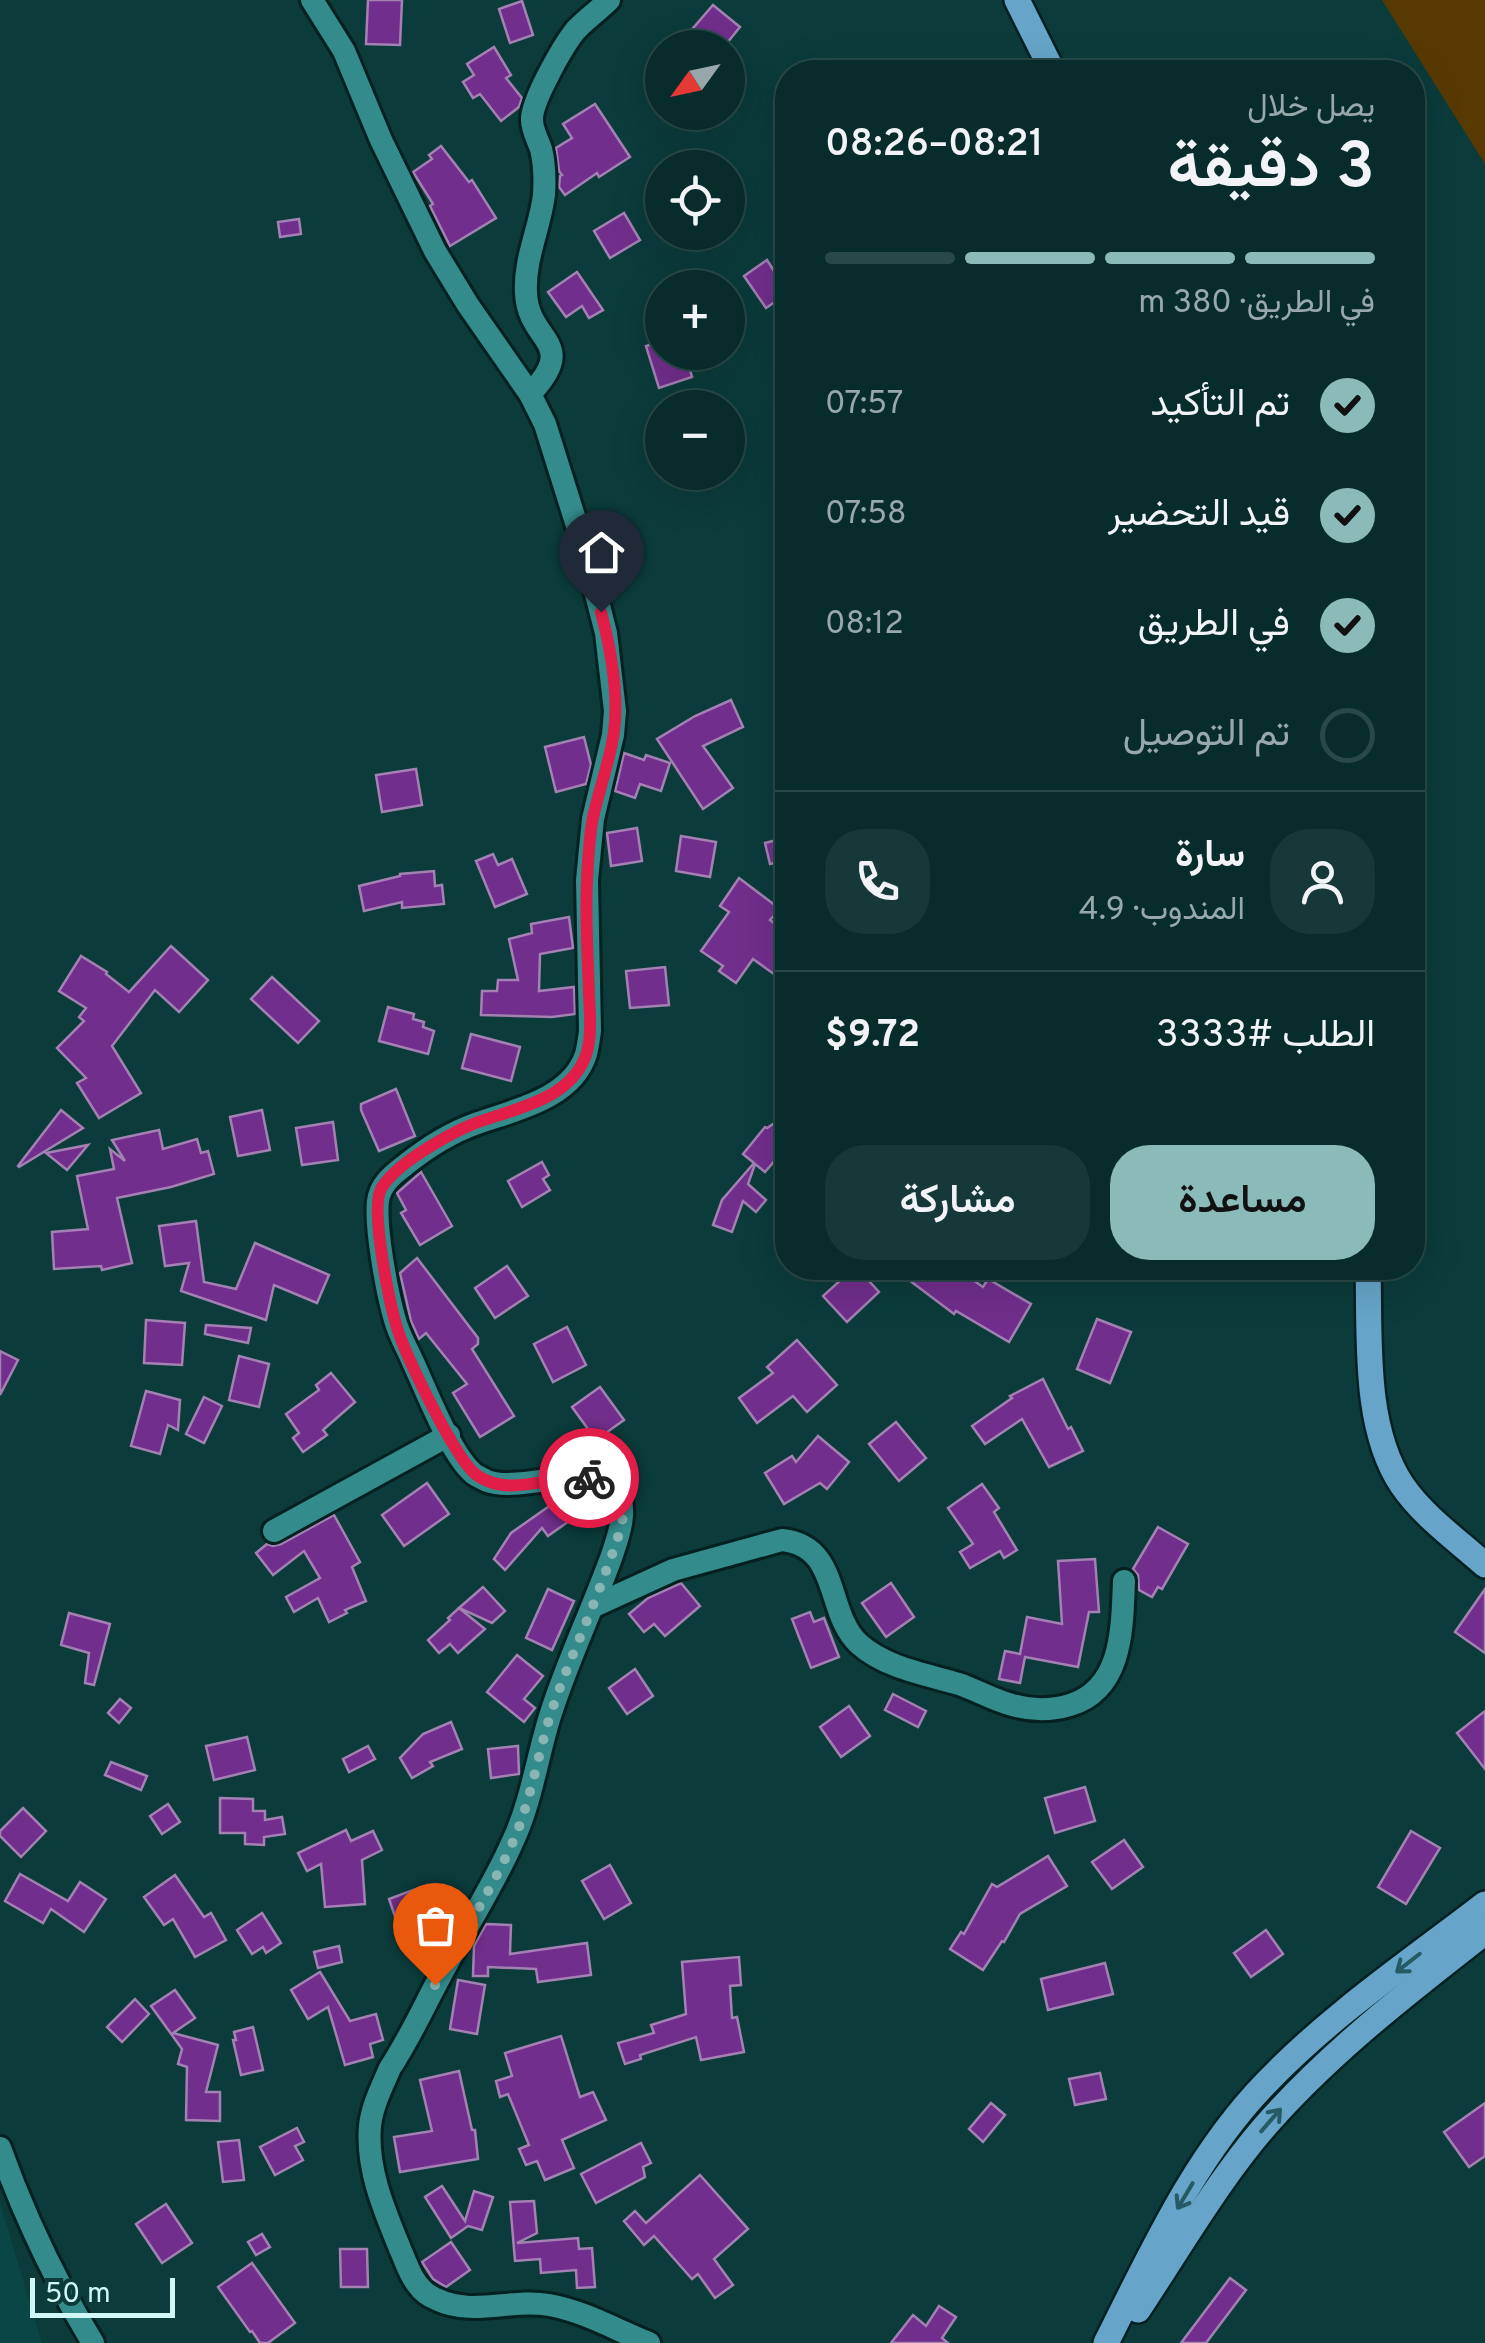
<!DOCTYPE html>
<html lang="ar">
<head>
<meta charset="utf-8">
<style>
  body { margin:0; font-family:Overpass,Vazirmatn,sans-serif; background:#163838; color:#f1f3f6; direction:rtl; height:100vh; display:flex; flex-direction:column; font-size:38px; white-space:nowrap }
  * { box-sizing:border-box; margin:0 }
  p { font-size:32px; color:#98a7a9 }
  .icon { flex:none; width:55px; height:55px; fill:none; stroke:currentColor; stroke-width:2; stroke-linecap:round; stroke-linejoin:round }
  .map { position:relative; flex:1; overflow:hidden; direction:ltr }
  .side { position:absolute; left:775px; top:60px; width:650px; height:1220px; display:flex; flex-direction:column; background:#082c2c; border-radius:40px; box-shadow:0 10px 40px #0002,0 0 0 2px #294848; direction:rtl }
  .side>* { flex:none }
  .needle { width:65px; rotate:237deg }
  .tools { position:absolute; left:645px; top:30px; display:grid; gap:20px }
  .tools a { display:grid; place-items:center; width:100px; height:100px; border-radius:50%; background:#082c2c; box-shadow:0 10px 40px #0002,0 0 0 2px #294848; font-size:50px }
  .scale { position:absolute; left:30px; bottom:25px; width:145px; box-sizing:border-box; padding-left:10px; border:5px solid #cff7f6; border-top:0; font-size:28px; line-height:35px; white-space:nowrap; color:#cff7f6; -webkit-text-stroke:8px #0b3b3b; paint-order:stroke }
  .pin { position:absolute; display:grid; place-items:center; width:85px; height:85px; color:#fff; margin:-102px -42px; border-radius:50% 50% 50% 0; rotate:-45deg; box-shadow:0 0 10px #0007 }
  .pin .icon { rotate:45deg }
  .courier { position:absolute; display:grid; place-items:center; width:100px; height:100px; margin:-50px; border:8px solid #e11d48; border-radius:50%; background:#fff; color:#222; box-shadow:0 2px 12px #0007 }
  .headline em { font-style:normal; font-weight:600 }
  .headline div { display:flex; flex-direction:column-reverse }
  .headline { display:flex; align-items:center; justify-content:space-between; height:170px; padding:0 50px }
  h1 { font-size:65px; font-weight:600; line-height:75px }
  .bar { display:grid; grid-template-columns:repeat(4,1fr); gap:15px 10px; align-content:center; height:120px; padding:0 50px }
  .bar i { height:12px; border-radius:8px; background:#294848 }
  .bar .selected { background:#8bbbb9 }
  .bar p { grid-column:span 4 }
  .line { display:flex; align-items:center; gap:25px; padding:0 50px; border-top:2px solid #294848 }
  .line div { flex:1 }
  .round { display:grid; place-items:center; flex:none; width:105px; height:105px; border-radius:40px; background:#163838 }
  ol { padding:0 50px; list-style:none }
  li { display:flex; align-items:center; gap:30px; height:110px }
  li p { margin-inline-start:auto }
  li .icon { padding:10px; border-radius:50%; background:#8bbbb9; color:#111; stroke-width:4 }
  li:last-child { color:#98a7a9 }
  li i { width:55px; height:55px; border:5px solid #294848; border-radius:50% }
  .cta { display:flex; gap:20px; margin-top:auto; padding:20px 50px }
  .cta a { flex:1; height:115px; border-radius:40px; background:#8bbbb9; color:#111; font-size:40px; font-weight:600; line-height:115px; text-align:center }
  .cta a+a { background:#163838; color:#f1f3f6 }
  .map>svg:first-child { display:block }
  .built { fill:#0b4646 }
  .green { fill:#583901 }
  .building { fill:#712e8c; stroke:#a381b3; stroke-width:2.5 }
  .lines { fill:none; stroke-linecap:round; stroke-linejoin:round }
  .street-casing { stroke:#052020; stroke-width:28 }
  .primary-casing { stroke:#052020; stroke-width:30 }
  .street { stroke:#338b8b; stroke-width:22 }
  .primary { stroke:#66a5c9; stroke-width:25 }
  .oneway { stroke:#265b66 }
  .done { stroke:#8ab5b5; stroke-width:10; stroke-dasharray:0 18 }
  .route { stroke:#e11d48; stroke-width:12 }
</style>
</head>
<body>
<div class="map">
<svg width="1485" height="2343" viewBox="0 0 1485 2343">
  <rect width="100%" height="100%" fill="#0b3b3b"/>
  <!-- built -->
  <polygon class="built" points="0,2203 42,2343 0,2343"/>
  <!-- green -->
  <polygon class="green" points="1382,0 1485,0 1485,164"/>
  <!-- building -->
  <g class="building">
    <polygon points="368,0 402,0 400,45 366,44"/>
    <polygon points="522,1 533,35 510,43 499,9"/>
    <polygon points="713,5 740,27 723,48 703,48 688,34"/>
    <polygon points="494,47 511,75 506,78 522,98 519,107 501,121 480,94 473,98 463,82 474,75 467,64"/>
    <polygon points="595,104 630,157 599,177 597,173 565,195 559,187 560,176 562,175 559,171 556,148 572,138 563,124"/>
    <polygon points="441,146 469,182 472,180 496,218 450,246 430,206 433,204 413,172 432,159 429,155"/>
    <polygon points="624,213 640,240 610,258 594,231"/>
    <polygon points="299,219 301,234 280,237 278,222"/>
    <polygon points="767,260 788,293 766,308 744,276"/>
    <polygon points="577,272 603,310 589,318 582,306 566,317 548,292"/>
    <polygon points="662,341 662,352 685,352 692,377 659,388 646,346"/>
    <polygon points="616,518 629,540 601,555 594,530"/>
    <polygon points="731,700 743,727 703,746 733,788 703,809 657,739 695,716"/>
    <polygon points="584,737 591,765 586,784 556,792 545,747"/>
    <polygon points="624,753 644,760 646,755 670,763 661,791 640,784 635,798 615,791"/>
    <polygon points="416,769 422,805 382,812 376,775"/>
    <polygon points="637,828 642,861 611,866 607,833"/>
    <polygon points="681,836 716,842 710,877 676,871"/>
    <polygon points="788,837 788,860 770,864 765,843"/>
    <polygon points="493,854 498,865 512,859 527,894 495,907 476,861"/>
    <polygon points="434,871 435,886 442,885 444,904 402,908 402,902 364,911 359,886 400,876 400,874"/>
    <polygon points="739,878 780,909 770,920 788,933 788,984 753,959 736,983 719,971 723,966 701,951 729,912 720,906"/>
    <polygon points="569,917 573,948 540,954 539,991 574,987 575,1014 552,1017 481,1015 482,991 497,991 498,980 518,980 509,939 532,933 531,924"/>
    <polygon points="171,946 208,980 179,1012 155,990 112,1046 141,1093 99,1118 77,1083 86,1078 57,1048 84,1021 79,1017 86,1008 59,991 81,956 107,972 106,974 129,992"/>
    <polygon points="665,967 669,1005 630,1008 626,971"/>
    <polygon points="272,977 319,1021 298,1043 251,999"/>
    <polygon points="388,1007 414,1014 413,1019 424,1022 423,1027 434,1031 428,1054 379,1041"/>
    <polygon points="471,1034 520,1047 511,1081 462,1068"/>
    <polygon points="396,1089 415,1136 379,1151 361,1110 361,1104"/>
    <polygon points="61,1110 83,1128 19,1167 18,1166"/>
    <polygon points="262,1110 270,1150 238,1156 230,1117"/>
    <polygon points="788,1114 788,1145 765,1172 755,1164 748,1184 766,1200 756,1212 743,1201 732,1232 713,1225 722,1200 754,1163 743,1154 765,1127 767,1128"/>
    <polygon points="333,1122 338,1160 302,1165 296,1128"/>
    <polygon points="159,1130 163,1149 197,1139 201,1153 208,1151 214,1174 171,1187 117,1198 132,1263 102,1270 101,1266 54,1269 52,1232 88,1229 77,1176 114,1169 110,1149 125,1161 112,1140"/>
    <polygon points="88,1145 67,1170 46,1153"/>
    <polygon points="542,1162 549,1175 543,1179 550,1190 522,1207 508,1181"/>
    <polygon points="421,1172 452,1226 420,1245 401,1213 406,1210 397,1193"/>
    <polygon points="196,1221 204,1282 236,1289 255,1243 329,1275 317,1303 274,1285 266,1320 181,1291 189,1263 165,1266 159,1226"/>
    <polygon points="417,1258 478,1338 478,1344 472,1349 514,1416 480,1437 453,1393 467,1384 426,1333 419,1339 411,1321 400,1273"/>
    <polygon points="507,1266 528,1296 495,1318 475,1288"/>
    <polygon points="854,1268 857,1268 879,1292 847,1322 823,1296"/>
    <polygon points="893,1268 956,1268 983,1287 988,1279 1031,1304 1009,1342 956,1311 954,1314"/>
    <polygon points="1097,1319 1131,1332 1110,1383 1077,1369"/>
    <polygon points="146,1320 185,1323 182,1365 144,1363"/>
    <polygon points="206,1325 251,1328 248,1343 205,1334"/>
    <polygon points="567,1327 586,1365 553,1382 534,1344"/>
    <polygon points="797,1340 837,1385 807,1412 793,1396 757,1423 739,1398 773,1373 767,1367"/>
    <polygon points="0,1351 18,1360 0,1395"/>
    <polygon points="239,1356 269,1364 259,1407 229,1400"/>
    <polygon points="331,1373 355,1402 323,1430 327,1435 303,1452 293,1438 299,1433 286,1414 319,1390 316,1385"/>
    <polygon points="1043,1379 1068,1429 1071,1427 1083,1451 1049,1467 1022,1419 985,1444 972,1426 1012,1398 1010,1396"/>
    <polygon points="600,1387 624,1420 596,1440 572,1407"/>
    <polygon points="146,1391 180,1400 178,1430 168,1425 160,1454 131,1446"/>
    <polygon points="204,1397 222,1406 204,1443 186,1434"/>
    <polygon points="896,1422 926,1458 899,1481 869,1444"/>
    <polygon points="818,1436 849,1462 827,1489 820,1483 784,1504 765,1473 792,1456 796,1462"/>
    <polygon points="427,1483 449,1514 404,1546 382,1515"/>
    <polygon points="982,1484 999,1508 994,1512 1017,1550 1004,1558 1000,1551 970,1568 960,1552 973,1544 948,1508"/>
    <polygon points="565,1495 579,1514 548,1536 542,1528 505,1570 494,1559 511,1533"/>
    <polygon points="334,1515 360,1562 352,1567 366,1601 345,1610 347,1613 329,1622 318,1598 294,1612 286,1597 320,1578 304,1551 273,1575 256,1553 267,1544 273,1546 281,1544"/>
    <polygon points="1158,1527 1188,1544 1162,1589 1158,1587 1152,1597 1139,1590 1138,1575 1133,1569"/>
    <polygon points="1095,1559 1099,1612 1089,1612 1078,1667 1025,1657 1020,1683 999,1679 1005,1651 1020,1654 1027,1617 1062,1624 1058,1561"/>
    <polygon points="681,1583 700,1606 665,1636 654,1624 644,1632 629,1614 648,1598"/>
    <polygon points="891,1583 914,1617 886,1637 862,1603"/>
    <polygon points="483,1587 505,1611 492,1623 459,1608"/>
    <polygon points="548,1589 574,1601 552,1650 526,1638"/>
    <polygon points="1485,1589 1485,1653 1455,1632"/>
    <polygon points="459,1608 485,1629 458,1653 450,1644 439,1653 428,1640 450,1620 448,1618"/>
    <polygon points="810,1612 814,1622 824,1618 839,1657 811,1668 792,1619"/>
    <polygon points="69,1613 110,1624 94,1685 85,1683 89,1653 61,1645"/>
    <polygon points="517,1655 543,1676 524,1699 535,1708 524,1722 487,1692"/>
    <polygon points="635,1669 653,1696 627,1714 609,1688"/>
    <polygon points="893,1694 926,1711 918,1727 885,1710"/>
    <polygon points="120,1699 131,1708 119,1723 108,1713"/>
    <polygon points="849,1706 870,1736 841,1757 820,1727"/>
    <polygon points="1485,1711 1485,1769 1457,1733"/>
    <polygon points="451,1722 462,1749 430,1762 433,1766 412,1778 400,1758 423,1734"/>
    <polygon points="247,1737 255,1770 214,1780 206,1746"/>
    <polygon points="368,1746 375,1759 349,1772 343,1759"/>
    <polygon points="518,1746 519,1774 491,1778 488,1749"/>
    <polygon points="111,1762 147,1776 141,1790 105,1775"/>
    <polygon points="1085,1787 1095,1821 1055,1833 1045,1798"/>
    <polygon points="220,1798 253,1799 253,1811 265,1811 265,1820 282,1817 285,1834 264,1837 264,1845 245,1844 245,1833 220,1833"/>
    <polygon points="168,1804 180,1822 162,1834 150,1816"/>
    <polygon points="23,1808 46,1831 21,1857 0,1836 0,1831"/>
    <polygon points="346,1830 351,1841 373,1831 382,1850 362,1860 365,1904 325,1907 321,1864 307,1871 298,1853"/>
    <polygon points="1411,1831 1440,1848 1406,1904 1378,1887"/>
    <polygon points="1124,1840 1143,1867 1112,1889 1092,1862"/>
    <polygon points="1048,1856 1067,1886 1020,1914 1004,1942 1002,1941 983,1970 950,1949 961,1932 964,1934 992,1884 997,1887"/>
    <polygon points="610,1865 631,1903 604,1919 582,1881"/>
    <polygon points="20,1874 68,1901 80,1882 106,1899 84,1932 51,1909 43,1923 5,1901"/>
    <polygon points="175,1875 204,1917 211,1913 226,1940 195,1957 173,1919 164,1925 144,1897"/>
    <polygon points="421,1887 433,1920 400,1931 389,1899"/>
    <polygon points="262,1913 281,1943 266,1953 263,1947 252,1954 237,1930"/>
    <polygon points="486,1924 511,1925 510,1954 587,1943 591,1975 538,1982 536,1969 488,1967 488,1976 473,1976 474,1946"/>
    <polygon points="1266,1930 1283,1954 1251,1977 1234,1953"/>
    <polygon points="339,1946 342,1962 318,1968 314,1952"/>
    <polygon points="739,1957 741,1985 730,1986 732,2018 737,2017 744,2052 701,2060 696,2037 640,2055 641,2059 625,2064 618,2043 654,2033 651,2025 686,2014 682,1962"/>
    <polygon points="1105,1963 1113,1994 1048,2010 1041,1979"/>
    <polygon points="320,1972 350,2021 376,2014 383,2040 370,2044 373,2057 345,2065 328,2007 308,2019 291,1990"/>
    <polygon points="458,1980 485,1985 477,2034 450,2029"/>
    <polygon points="175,1990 195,2018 173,2033 218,2045 206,2092 220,2092 220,2121 186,2120 187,2067 178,2064 182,2049 151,2006"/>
    <polygon points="135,1999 149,2014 122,2042 107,2027"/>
    <polygon points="253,2027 263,2070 241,2075 233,2040 236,2040 234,2032"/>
    <polygon points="561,2036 580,2097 593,2092 606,2120 562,2140 574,2168 545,2180 537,2161 526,2165 519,2149 529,2145 508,2094 500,2097 496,2081 512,2076 505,2053"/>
    <polygon points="459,2071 472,2130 475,2130 478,2159 400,2172 394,2137 432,2131 420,2080"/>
    <polygon points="1100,2073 1106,2099 1075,2105 1069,2079"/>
    <polygon points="991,2103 1005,2115 983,2142 969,2129"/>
    <polygon points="1485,2103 1485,2156 1469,2167 1444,2132"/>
    <polygon points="297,2128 304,2142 295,2146 303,2160 275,2175 260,2147"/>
    <polygon points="239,2140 244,2180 223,2182 218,2142"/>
    <polygon points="641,2143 651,2163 643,2167 645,2177 596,2203 581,2174"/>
    <polygon points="700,2175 748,2229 714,2259 733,2285 715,2298 698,2274 692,2279 654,2236 644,2245 624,2221 635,2211 646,2223"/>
    <polygon points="442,2186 465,2221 474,2191 493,2197 482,2230 468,2226 451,2238 425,2197"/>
    <polygon points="534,2201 537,2233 517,2243 578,2238 579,2249 592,2248 595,2287 577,2288 576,2270 541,2273 540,2259 515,2261 510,2202"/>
    <polygon points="166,2204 192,2243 162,2263 136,2224"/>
    <polygon points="262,2234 270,2247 256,2255 248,2242"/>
    <polygon points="451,2242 470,2270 446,2287 433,2279 422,2262"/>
    <polygon points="340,2249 367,2249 368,2287 341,2287"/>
    <polygon points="252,2263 295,2323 268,2343 260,2343 252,2331 250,2332 218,2287"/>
    <polygon points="1230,2278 1246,2290 1206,2343 1181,2343"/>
    <polygon points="939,2306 956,2317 942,2338 948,2343 891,2343 913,2315 926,2326"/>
  </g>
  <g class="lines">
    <defs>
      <g id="street">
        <path d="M312 0 344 51 381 140 435 251 468 305 530 394 545 424 585 551 606 633 615 711 613 735 593 819 587 880 590 1031C589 1038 588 1047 586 1054 572 1099 514 1110 475 1124 450 1133 425 1149 404 1166 392 1175 380 1185 378 1201 375 1228 387 1293 395 1320 399 1335 407 1348 413 1362 426 1390 451 1455 474 1474 475 1475 485 1480 487 1481 523 1494 593 1458 617 1493 629 1510 617 1540 611 1558 592 1610 568 1660 551 1713 537 1756 532 1801 512 1843 494 1884 469 1922 448 1962 428 1997 412 2035 390 2068 382 2087 372 2106 370 2126 366 2169 385 2212 401 2251 406 2262 410 2276 418 2285 423 2292 429 2296 436 2299 474 2317 510 2298 549 2305 584 2311 616 2330 649 2343"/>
        <path d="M530 394C580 341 528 343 526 293 524 259 540 228 544 195 545 179 545 165 541 149 538 140 532 130 532 120 531 102 563 46 575 31 585 20 598 11 609 0"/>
        <polyline points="274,1531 449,1435"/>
        <path d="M592 1607 673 1570 782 1540C841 1546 825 1613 859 1644 886 1668 925 1674 959 1684 976 1690 992 1699 1009 1704 1028 1710 1050 1711 1070 1705 1123 1689 1122 1628 1124 1581"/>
        <path d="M0 2148C25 2218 54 2279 93 2343"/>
      </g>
      <g id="primary">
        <polyline points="1017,0 1053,72"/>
        <path d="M1368 1268C1370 1336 1363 1427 1402 1485 1423 1516 1457 1540 1485 1565"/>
        <path d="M1138 2310C1180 2247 1224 2170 1276 2114 1338 2046 1412 1989 1485 1932"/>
        <path d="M1106 2343C1151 2254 1195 2156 1266 2083 1331 2015 1411 1961 1485 1904"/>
      </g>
    </defs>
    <!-- street casing -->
    <use href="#street" class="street-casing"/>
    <!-- primary casing -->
    <use href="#primary" class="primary-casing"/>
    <!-- street -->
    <use href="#street" class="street"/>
    <!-- primary -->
    <use href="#primary" class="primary"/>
  </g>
  <!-- one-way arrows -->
  <defs><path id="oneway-shaft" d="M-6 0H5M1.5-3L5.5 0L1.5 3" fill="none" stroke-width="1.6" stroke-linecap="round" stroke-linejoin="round" transform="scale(2.5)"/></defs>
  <g class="oneway">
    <use href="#oneway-shaft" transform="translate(1408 1963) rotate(142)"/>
    <use href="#oneway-shaft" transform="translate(1271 2120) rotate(-49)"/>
    <use href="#oneway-shaft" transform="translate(1185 2196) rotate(121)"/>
  </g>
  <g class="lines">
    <!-- done -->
    <path class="done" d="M435 1985C460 1938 490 1893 512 1844 531 1802 537 1757 551 1713 567 1665 589 1619 606 1571 612 1554 626 1521 623 1504 619 1488 604 1481 589 1478"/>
    <!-- route -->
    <path class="route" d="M589 1478C554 1474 510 1498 478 1476 456 1462 408 1359 398 1331 390 1306 370 1210 381 1189 395 1164 447 1135 473 1124 512 1109 570 1101 586 1055 592 1037 590 1014 589 995 588 957 585 919 587 881 588 860 589 834 594 813 600 787 610 760 614 732 619 693 611 650 601 612"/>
  </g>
</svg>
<div class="tools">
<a><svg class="needle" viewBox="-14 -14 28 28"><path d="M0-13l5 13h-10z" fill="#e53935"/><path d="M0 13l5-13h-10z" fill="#98a7a9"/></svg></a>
<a><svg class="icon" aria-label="locate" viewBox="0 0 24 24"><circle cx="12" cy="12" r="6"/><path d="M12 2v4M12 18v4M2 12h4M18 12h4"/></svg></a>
<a>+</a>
<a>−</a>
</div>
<div class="scale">50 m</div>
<div class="pin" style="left:435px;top:1985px;background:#ea580c"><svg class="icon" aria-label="bag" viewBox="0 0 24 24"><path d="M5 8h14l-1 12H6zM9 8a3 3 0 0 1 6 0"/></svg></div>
<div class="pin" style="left:601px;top:612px;background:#1f2937"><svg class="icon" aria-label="home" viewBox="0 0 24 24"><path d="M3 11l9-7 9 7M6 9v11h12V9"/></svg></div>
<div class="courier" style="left:589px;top:1478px"><svg class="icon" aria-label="bike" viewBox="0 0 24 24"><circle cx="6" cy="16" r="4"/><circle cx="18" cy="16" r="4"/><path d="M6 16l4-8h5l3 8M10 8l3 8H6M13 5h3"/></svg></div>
<section class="side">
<div class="headline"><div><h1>3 دقيقة</h1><p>يصل خلال</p></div><em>08:21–08:26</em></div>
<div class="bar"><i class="selected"></i><i class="selected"></i><i class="selected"></i><i></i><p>في الطريق · 380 m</p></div>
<ol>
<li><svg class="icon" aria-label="check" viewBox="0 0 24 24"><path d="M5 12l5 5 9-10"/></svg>تم التأكيد<p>07:57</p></li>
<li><svg class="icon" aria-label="check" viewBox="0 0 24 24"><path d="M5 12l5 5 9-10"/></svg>قيد التحضير<p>07:58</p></li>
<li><svg class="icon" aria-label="check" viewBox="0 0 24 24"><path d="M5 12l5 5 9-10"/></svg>في الطريق<p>08:12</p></li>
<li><i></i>تم التوصيل</li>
</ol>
<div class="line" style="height:180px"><a class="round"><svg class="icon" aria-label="person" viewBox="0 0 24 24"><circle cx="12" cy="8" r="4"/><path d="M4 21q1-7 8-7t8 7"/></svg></a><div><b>سارة</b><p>المندوب · 4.9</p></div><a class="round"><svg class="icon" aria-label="phone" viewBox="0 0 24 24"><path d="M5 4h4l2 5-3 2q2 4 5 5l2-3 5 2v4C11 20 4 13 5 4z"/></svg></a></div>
<div class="line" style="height:130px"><div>الطلب #3333</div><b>$9.72</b></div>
<div class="cta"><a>مساعدة</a><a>مشاركة</a></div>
</section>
</div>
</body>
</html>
